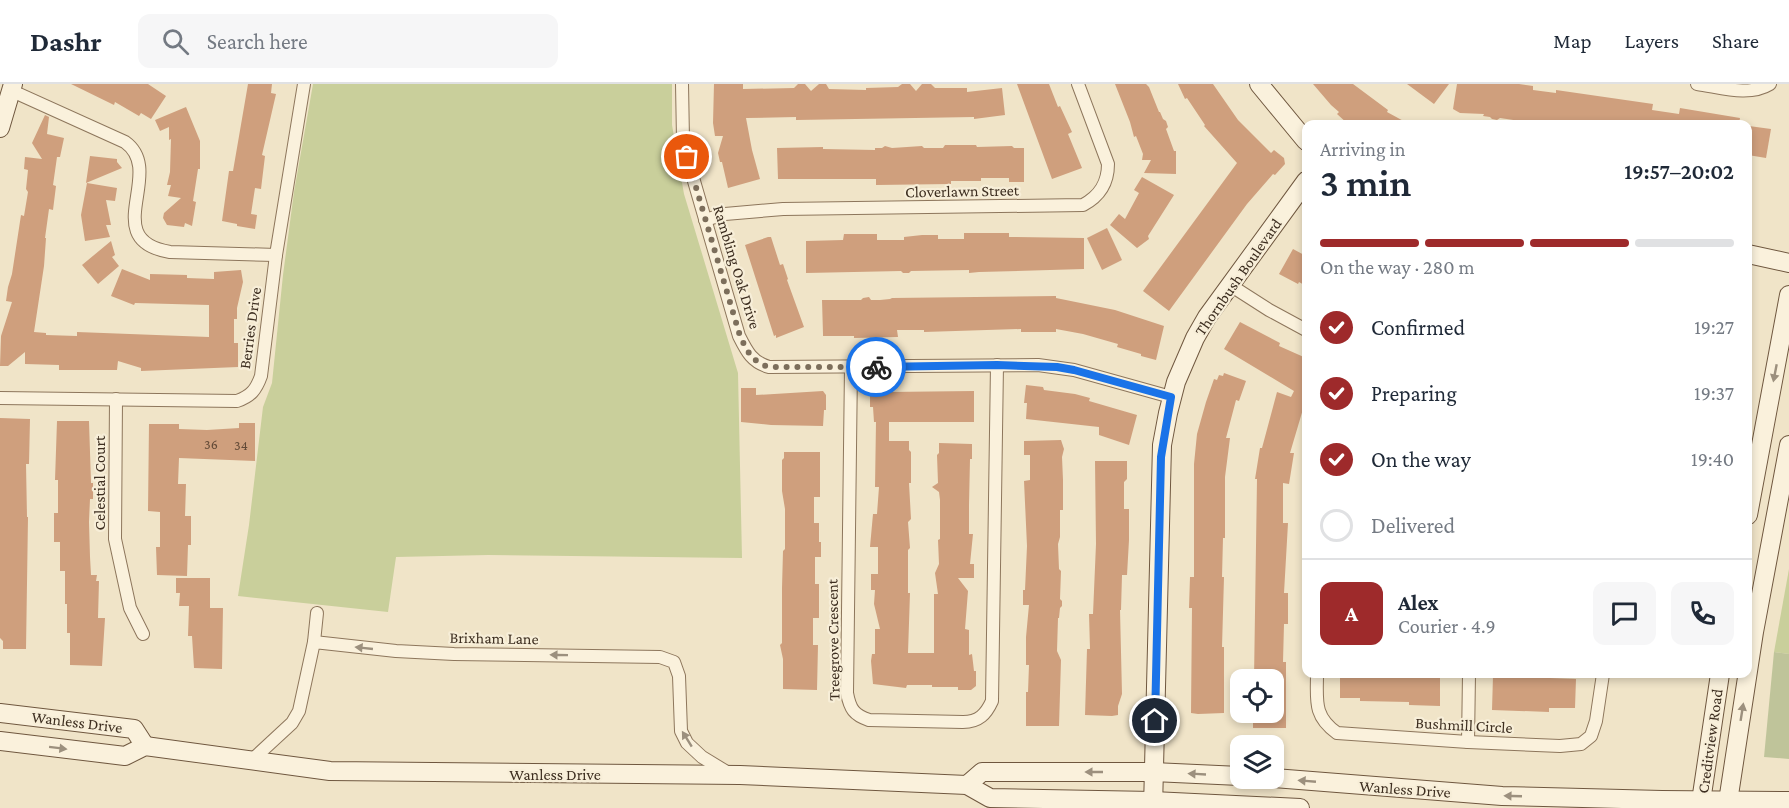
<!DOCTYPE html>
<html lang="en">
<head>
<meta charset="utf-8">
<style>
  body { margin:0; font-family:"Crimson Pro",serif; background:#f6f6f7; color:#1f2937; height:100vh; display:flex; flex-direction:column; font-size:22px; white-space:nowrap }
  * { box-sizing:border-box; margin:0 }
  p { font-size:20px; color:#747a83 }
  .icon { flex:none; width:33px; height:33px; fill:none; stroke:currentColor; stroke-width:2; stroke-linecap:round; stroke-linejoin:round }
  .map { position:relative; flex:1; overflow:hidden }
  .sheet { position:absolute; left:1302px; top:36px; width:450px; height:558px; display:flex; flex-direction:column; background:#fff; border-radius:12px; box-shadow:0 3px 9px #0003 }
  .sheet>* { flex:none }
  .fabs { position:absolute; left:1230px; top:585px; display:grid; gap:12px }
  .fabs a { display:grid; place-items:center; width:54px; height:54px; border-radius:12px; background:#fff; box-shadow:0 3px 9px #0003; font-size:30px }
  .pin { position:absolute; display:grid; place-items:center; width:51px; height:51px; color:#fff; margin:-26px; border:3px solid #fff; border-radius:50%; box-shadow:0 2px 6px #0007 }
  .courier { position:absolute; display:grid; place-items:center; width:60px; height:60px; margin:-30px; border:4px solid #1a73e8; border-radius:50%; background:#fff; color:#222; box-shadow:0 2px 8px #0007 }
  .summary em { font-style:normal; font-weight:600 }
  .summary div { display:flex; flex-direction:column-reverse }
  .summary { display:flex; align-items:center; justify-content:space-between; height:102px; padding:0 18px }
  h1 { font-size:39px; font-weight:600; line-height:45px }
  .bar { display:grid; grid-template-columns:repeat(4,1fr); gap:9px 6px; align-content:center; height:72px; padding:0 18px }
  .bar i { height:8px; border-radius:4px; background:#e0e1e3 }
  .bar .active { background:#9e2a2b }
  .bar p { grid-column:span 4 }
  .line { display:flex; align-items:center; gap:15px; padding:0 18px; border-top:2px solid #e0e1e3 }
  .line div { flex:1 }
  .round { display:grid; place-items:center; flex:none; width:63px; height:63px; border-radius:12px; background:#f6f6f7 }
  ol { padding:0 18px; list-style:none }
  li { display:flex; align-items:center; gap:18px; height:66px }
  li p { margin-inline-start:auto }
  li .icon { padding:6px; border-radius:50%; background:#9e2a2b; color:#fff; stroke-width:4 }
  li:last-child { color:#747a83 }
  li i { width:33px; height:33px; border:3px solid #e0e1e3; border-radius:50% }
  header { display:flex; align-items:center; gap:36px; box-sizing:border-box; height:84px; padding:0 30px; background:#fff; border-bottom:2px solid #e0e1e3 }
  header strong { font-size:28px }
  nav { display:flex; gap:33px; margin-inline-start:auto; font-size:21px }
  .search { width:420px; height:54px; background:#f6f6f7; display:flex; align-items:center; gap:15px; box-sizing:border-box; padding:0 21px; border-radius:12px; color:#747a83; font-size:22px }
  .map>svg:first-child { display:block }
  .green { fill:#c9cf9b }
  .cemetery { fill:#bfc49a }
  .building { fill:#cf9f7d }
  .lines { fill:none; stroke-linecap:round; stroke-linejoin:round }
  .street-casing { stroke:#8d765c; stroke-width:14 }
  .secondary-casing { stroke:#6f573f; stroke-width:20 }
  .street { stroke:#faf1dc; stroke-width:12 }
  .secondary { stroke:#faf1dc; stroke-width:18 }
  .oneway { fill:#9c907e }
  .done { stroke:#7c6e5b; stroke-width:6; stroke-dasharray:0 10.8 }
  .route { stroke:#1a73e8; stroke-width:8 }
  .labels { text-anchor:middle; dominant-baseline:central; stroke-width:4.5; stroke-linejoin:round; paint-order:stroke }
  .number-label { font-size:14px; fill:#624a37 }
  .street-label { font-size:16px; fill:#3d2e20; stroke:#f7eed8 }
</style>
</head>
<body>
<header>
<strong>Dashr</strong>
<div class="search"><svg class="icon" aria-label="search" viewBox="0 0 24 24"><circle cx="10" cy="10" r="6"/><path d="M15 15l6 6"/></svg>Search here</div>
<nav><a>Map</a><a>Layers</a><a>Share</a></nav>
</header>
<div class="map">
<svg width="1789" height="724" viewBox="0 0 1789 724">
  <rect width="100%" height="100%" fill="#f0e4c8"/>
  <!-- green -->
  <g class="green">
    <polygon points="313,0 672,0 672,41 684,110 738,289 742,474 488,471 396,473 388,528 238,512 249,441 263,323 272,299 283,191 294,108"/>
    <polygon points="1789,485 1789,570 1774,568"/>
  </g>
  <!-- cemetery -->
  <polygon class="cemetery" points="1774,568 1789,570 1789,675 1764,673"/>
  <!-- building -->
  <g class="building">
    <polygon points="71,0 148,0 166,12 151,35 141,29 139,32 115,18 114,21"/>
    <polygon points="248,0 272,0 271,9 276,10 262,71 265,72 261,105 255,104 251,130 257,131 255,145 237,142 237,140 222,137 229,87 233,87"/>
    <polygon points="714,0 743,0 743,5 794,4 798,0 805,0 811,7 819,0 826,0 829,5 866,6 866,4 898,3 902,0 910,0 916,7 922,0 931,0 935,4 967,4 967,8 1002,4 1005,31 974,35 974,33 796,36 796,33 746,34 752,66 760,95 728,104 722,78 720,78 718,69 723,52 715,52 713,39"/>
    <polygon points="1017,0 1049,0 1058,23 1060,22 1072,48 1068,50 1082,84 1052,95"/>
    <polygon points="1115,0 1146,0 1149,3 1159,28 1160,28 1163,35 1166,37 1168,43 1166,45 1174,67 1176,67 1176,90 1144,89 1151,76 1142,76 1143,70 1136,52 1134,53 1130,38"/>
    <polygon points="1178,0 1213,0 1238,36 1271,69 1274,66 1284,74 1285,80 1275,91 1273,90 1247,120 1169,227 1143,207 1237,79 1204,42 1205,41 1187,14 1185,15"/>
    <polygon points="1313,0 1353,0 1388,26 1387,28 1409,40 1348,40 1337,30 1339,28 1331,21"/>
    <polygon points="1407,0 1449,0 1434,20"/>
    <polygon points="1457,0 1519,0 1533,2 1533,6 1556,9 1556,6 1653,20 1652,26 1679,30 1680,24 1740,34 1739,40 1522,40 1520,37 1500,34 1497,36 1492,35 1490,33 1483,32 1484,30 1460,29 1453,25"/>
    <polygon points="186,23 200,57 200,85 198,85 193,117 196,118 192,142 185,139 184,143 167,141 163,134 164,129 181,114 168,112 171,101 167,101 170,88 171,55 169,56 169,43 160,47 155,36"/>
    <polygon points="45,31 49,33 47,50 64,54 60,73 57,73 53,101 56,102 53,126 49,125 45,154 46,154 44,182 34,248 46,249 46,251 77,252 77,248 209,253 209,221 135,219 134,221 111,212 122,185 150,196 150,190 187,191 187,194 214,195 214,188 241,186 243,198 237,224 237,235 234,235 234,259 238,259 238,283 141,287 141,284 118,277 117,286 59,286 59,281 25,280 25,268 8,282 0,282 1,252 12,218 6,217 8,203 12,190 21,131 24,132 28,108 26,105 28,86 24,85 25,73 42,75 32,59"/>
    <polygon points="1749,42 1771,45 1766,74 1748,71"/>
    <polygon points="945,61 976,61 977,63 1012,62 1014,64 1024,64 1024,98 1009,98 1009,94 981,94 981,97 951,97 951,100 876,101 876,95 778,95 777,64 823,63 823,65 875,66 875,64 882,64 885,62 892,64 922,62 924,64 943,64"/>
    <polygon points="90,72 117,75 117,78 122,84 86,99"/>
    <polygon points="1142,93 1174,111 1148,152 1149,155 1137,164 1110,141 1119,130 1125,135 1139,109 1134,106"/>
    <polygon points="87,99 117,104 115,117 106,116 111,141 106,141 110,153 85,157 81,131"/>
    <polygon points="1107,144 1122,176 1102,186 1087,154"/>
    <polygon points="964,149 1009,149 1009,153 1084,154 1084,185 979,188 969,189 969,186 911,187 909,189 903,189 901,187 806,189 806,157 843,156 844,150 877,150 877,156 904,156 904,153 922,151 938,151 938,155 964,155"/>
    <polygon points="768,153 771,153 780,181 783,180 788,195 787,196 804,243 776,254 776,251 774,252 745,161"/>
    <polygon points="111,157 115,171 112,173 119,182 98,200 82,181"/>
    <polygon points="1293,165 1306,172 1306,202 1299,198 1298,200 1279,190"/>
    <polygon points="1056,212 1056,214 1115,226 1164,242 1156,276 1141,272 1141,270 1117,263 1118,260 1083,250 1056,245 1056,248 1021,248 1021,245 924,248 924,246 897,246 898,253 854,254 854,252 823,252 823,250 822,216 861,216 863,214 869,213 871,216 880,216 890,215 892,214"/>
    <polygon points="1240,238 1280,259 1279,262 1306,274 1306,315 1290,369 1294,369 1289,400 1283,399 1283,439 1288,439 1284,509 1288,509 1288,540 1284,540 1283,578 1286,578 1286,644 1253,644 1253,628 1274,628 1274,596 1254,596 1257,395 1255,395 1260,364 1262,364 1277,308 1291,313 1294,307 1224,265"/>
    <polygon points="1224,289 1246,297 1239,317 1236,316 1226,354 1230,354 1225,393 1225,454 1223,454 1222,493 1224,493 1222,563 1224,563 1224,629 1198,630 1191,629 1192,524 1189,524 1190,493 1194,493 1194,380 1197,350 1206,318 1214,295 1217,296 1219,291 1223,292"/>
    <polygon points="1026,301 1043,303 1044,306 1075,310 1090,314 1089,317 1137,331 1129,361 1099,351 1099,343 1026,335 1027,319 1024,319"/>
    <polygon points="741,304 756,304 756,311 823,307 826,311 826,326 824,326 823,342 771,341 741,338"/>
    <polygon points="875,305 888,305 888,308 974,307 974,338 889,338 889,357 909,357 909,366 911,368 911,399 909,399 911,435 908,438 910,464 908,466 908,509 910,509 908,569 934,569 934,510 938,510 935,489 939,480 938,456 940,455 940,416 939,408 932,403 938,399 937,371 939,369 939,359 972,360 972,375 970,375 969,421 969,450 973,450 970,480 974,480 974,494 958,494 968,507 965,545 969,546 969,571 972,570 974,587 976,587 976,602 971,606 958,606 958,603 932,603 932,601 907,601 906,604 873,600 871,577 872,570 875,570 875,545 880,545 874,520 875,506 871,506 871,490 878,490 878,463 870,463 873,430 877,430 879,403 875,403 876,338 874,338 873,323 870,323 870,309"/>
    <polygon points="0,334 30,335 29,380 26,380 27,433 28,433 26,565 3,565 3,557 0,554"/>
    <polygon points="57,337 89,337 91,399 93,399 93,415 90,415 89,438 90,473 91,491 97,491 96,497 99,497 98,534 105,534 102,582 70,581 70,549 67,549 67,520 65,520 65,487 60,487 60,458 54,458 54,429 58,429 58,396 55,396"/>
    <polygon points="239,339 255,339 255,377 179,374 178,400 186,400 185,432 191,432 191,461 188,461 187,492 157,491 156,463 160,463 160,428 148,427 149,340 179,340 179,345 207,346 239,344"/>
    <polygon points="1061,356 1064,365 1062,373 1063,396 1063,426 1060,426 1060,453 1058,460 1059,485 1061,487 1060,515 1062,517 1062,522 1060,524 1059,534 1058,534 1057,567 1061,576 1059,642 1026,642 1026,608 1028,608 1029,581 1026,581 1026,553 1029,521 1023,521 1023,506 1025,506 1027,462 1024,397 1030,396 1030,371 1024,371 1024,357"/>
    <polygon points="784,368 820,368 820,413 814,413 814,439 819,439 819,458 821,458 821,473 815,473 815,500 819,500 819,534 813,534 813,561 818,561 817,606 783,605 783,575 780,561 782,559 782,504 783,467 785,465 785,425 782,407 782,376 784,374"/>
    <polygon points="1095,377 1127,377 1127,395 1124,398 1124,425 1129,425 1129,456 1127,491 1122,491 1121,526 1120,526 1122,610 1118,622 1118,631 1112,632 1085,631 1087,565 1090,565 1089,530 1093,530 1096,460"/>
    <polygon points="176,494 210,494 210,524 223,524 222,585 194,584 192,552 188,552 189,522 179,522 180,509 176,509"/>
    <polygon points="1340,590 1440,590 1440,622 1409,621 1409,618 1360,617 1360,614 1340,614"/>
    <polygon points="1493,592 1576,595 1575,624 1549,624 1549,628 1492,626"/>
  </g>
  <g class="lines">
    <defs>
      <g id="street">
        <path d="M682 0 683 55 687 73 739 252C747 268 752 278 769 283L1038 281 1074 286 1171 313"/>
        <path d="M1697 0C1720 3 1749 13 1770 0"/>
        <path d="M10 6 125 58C167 88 97 156 170 168L276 171"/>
        <path d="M705 136 725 130 783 125 1083 121C1100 112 1108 99 1108 80L1078 0"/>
        <polyline points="1230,201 1269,226 1306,246"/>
        <path d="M851 283 847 609C850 625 854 631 869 636L963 638C979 638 986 630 992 617L997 281"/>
        <path d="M0 314 237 317C251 312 256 306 261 292L276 171 304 0"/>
        <polyline points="116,315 115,455 130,524 143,550"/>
        <polyline points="314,558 317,529"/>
        <path d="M1317 590C1317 616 1313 632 1337 649L1468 658 1560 662 1581 660 1591 652 1596 637 1603 590"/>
        <polyline points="1468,658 1469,590"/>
        <polyline points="252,676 292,639 299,627 314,558 396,567 454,570 660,573 674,578 679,592 681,647 687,659 702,673 730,690"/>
      </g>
      <g id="secondary">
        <polyline points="1259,0 1306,57"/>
        <polyline points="0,44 13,0"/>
        <polyline points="1748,170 1789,179"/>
        <polyline points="1748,431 1789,211"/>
        <polyline points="0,629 134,645 145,662"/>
        <polyline points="0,657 125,672 145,662 330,687 740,691 967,701 990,714 1153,717 1300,724"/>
        <polyline points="1274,694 1502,712 1662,716 1789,717"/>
        <polyline points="967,701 982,688 1153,688 1240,692"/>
        <polyline points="1153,724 1162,361 1168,329 1176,298 1195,254 1207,233 1306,97"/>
        <polyline points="1700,724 1720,590"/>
        <polyline points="1727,724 1754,548 1789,361"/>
      </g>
    </defs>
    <!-- street casing -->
    <use href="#street" class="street-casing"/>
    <!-- secondary casing -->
    <use href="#secondary" class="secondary-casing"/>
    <!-- street -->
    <use href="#street" class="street"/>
    <!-- secondary -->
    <use href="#secondary" class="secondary"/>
  </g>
  <!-- one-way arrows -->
  <defs><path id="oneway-solid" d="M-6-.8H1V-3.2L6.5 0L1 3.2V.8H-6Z" transform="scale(1.5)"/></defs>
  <g class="oneway">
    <use href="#oneway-solid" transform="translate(1775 289) rotate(101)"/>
    <use href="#oneway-solid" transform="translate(364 564) rotate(-174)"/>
    <use href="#oneway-solid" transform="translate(559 571) rotate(-179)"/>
    <use href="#oneway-solid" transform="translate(1742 628) rotate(-81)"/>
    <use href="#oneway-solid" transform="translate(687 655) rotate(-122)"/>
    <use href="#oneway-solid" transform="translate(58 664) rotate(7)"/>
    <use href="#oneway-solid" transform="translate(1094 688) rotate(180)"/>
    <use href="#oneway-solid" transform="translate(1197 690) rotate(-177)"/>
    <use href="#oneway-solid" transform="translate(1307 697) rotate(-175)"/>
    <use href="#oneway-solid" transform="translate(1513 712) rotate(-178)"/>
  </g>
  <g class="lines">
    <!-- done -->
    <path class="done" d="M687 73 740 252C747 267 752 278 769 283H876"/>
    <!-- route -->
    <polyline class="route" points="876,283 997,281 1057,283 1074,286 1171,313 1161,373 1155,637"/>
  </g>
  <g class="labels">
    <!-- number labels -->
    <g class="number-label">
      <text x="211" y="360">36</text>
      <text x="241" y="361">34</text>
    </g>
    <!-- street labels -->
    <g class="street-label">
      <text transform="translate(962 107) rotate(-1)">Cloverlawn Street</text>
      <text transform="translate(737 183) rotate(73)">Rambling Oak Drive</text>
      <text transform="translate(1238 193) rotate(-55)">Thornbush Boulevard</text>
      <text transform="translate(250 244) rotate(-82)">Berries Drive</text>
      <text transform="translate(99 399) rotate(-90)">Celestial Court</text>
      <text transform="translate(494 554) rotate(1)">Brixham Lane</text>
      <text transform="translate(833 556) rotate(-91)">Treegrove Crescent</text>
      <text transform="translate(77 638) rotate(7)">Wanless Drive</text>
      <text transform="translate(1464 641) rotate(3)">Bushmill Circle</text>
      <text transform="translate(1710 657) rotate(-82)">Creditview Road</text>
      <text x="555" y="690">Wanless Drive</text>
      <text transform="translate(1405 705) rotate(4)">Wanless Drive</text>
    </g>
  </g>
</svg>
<div class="fabs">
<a><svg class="icon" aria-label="locate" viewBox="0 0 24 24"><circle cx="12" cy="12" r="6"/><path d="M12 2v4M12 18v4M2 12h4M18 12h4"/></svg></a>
<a><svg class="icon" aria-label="layers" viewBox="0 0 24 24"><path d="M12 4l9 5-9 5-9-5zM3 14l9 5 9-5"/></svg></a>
</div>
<div class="pin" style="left:687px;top:73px;background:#ea580c"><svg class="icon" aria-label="bag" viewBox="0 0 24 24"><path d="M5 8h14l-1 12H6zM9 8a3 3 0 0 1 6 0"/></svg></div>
<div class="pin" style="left:1155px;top:637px;background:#1f2937"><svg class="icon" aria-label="home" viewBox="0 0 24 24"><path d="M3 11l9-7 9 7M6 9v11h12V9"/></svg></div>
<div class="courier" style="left:876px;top:283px"><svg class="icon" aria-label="bike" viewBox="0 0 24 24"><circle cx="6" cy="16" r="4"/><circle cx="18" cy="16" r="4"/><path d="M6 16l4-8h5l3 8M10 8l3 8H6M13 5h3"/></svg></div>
<section class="sheet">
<div class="summary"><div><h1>3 min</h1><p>Arriving in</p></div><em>19:57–20:02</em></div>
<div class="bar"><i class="active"></i><i class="active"></i><i class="active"></i><i></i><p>On the way · 280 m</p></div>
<ol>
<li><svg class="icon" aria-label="check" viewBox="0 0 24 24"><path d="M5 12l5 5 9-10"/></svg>Confirmed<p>19:27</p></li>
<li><svg class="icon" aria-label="check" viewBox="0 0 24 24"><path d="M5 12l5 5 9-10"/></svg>Preparing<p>19:37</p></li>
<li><svg class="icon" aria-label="check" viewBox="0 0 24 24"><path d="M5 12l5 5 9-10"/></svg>On the way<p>19:40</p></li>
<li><i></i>Delivered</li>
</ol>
<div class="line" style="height:108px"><b class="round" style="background:#9e2a2b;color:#fff">A</b><div><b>Alex</b><p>Courier · 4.9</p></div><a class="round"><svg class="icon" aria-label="chat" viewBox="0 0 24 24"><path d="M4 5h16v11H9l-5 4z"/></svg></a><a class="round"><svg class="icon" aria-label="phone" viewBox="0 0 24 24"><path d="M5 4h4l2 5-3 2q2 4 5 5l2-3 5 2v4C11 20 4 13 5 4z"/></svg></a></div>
</section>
</div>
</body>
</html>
